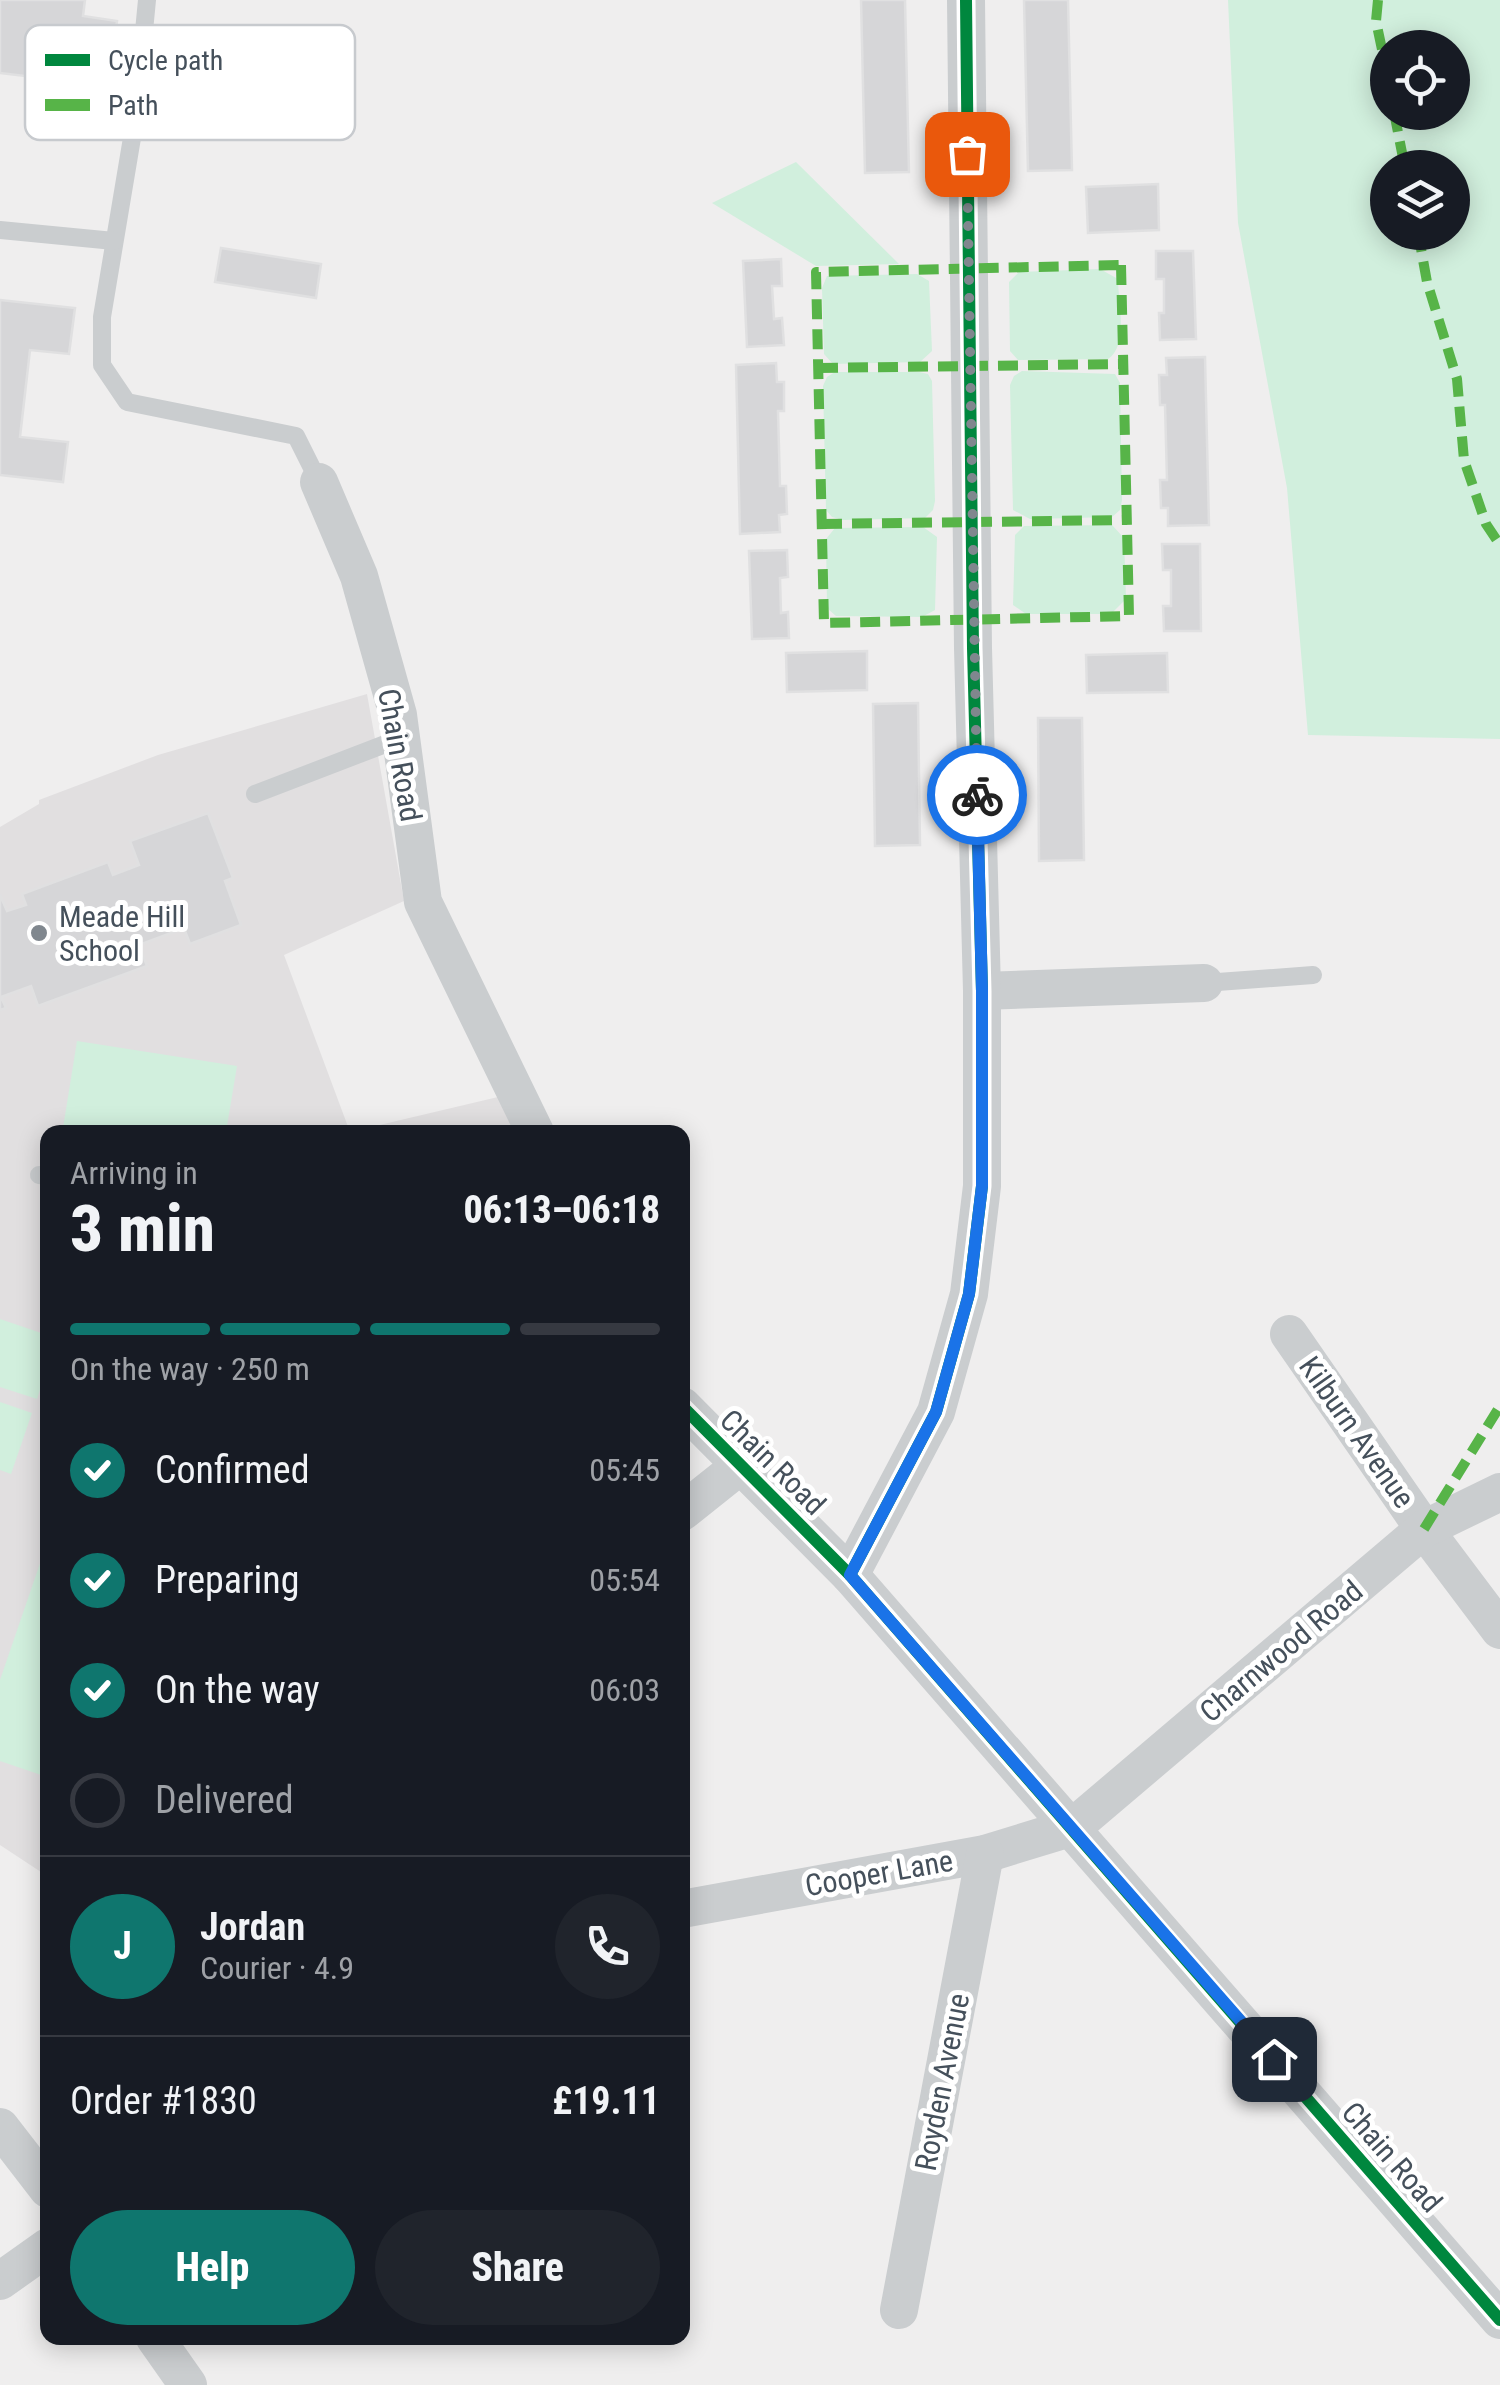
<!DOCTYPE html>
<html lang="en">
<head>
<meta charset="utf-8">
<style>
  body { margin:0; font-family:"Roboto Condensed",sans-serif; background:#20242c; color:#f1f3f6; height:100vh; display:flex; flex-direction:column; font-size:38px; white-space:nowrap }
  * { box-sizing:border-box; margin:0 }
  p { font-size:32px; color:#9ea1a6 }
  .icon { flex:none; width:55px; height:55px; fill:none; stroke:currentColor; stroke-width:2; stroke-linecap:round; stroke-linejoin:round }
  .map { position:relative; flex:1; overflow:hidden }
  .details { position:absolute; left:40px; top:1125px; width:650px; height:1220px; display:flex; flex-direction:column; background:#171b24; border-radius:20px; box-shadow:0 5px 25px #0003 }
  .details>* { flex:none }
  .fabs { position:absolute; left:1370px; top:30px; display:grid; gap:20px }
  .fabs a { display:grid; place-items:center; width:100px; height:100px; border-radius:50%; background:#171b24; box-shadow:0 5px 25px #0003; font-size:50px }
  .pin { position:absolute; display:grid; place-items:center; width:85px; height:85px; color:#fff; margin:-42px; border-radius:20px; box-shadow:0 5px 15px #0006 }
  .courier { position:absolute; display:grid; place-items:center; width:100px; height:100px; margin:-50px; border:8px solid #1a73e8; border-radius:50%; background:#fff; color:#222; box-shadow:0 2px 12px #0007 }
  .headline em { font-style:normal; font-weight:800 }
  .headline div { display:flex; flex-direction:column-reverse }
  .headline { display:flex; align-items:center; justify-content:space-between; height:170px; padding:0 30px }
  h1 { font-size:65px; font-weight:800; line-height:75px }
  .bar { display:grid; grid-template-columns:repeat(4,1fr); gap:15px 10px; align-content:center; height:120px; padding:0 30px }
  .bar i { height:12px; border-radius:8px; background:#363941 }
  .bar .active { background:#0f766e }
  .bar p { grid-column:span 4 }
  .line { display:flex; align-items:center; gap:25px; padding:0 30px; border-top:2px solid #363941 }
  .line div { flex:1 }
  .round { display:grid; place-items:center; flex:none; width:105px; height:105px; border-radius:52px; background:#20242c }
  ol { padding:0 30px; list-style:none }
  li { display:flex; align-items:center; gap:30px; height:110px }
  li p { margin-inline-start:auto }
  li .icon { padding:10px; border-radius:50%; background:#0f766e; color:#fff; stroke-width:4 }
  li:last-child { color:#9ea1a6 }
  li i { width:55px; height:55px; border:5px solid #363941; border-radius:50% }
  .primary-button { display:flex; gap:20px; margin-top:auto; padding:20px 30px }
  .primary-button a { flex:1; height:115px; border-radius:60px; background:#0f766e; color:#fff; font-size:40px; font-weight:800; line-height:115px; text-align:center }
  .primary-button a+a { background:#20242c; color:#f1f3f6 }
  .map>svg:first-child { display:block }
  .education { fill:#e1dfe0 }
  .green { fill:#d1efdd; fill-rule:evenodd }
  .building { fill:#d6d6d8; stroke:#e0e0e1; stroke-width:2.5 }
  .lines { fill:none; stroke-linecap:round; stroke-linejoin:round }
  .lane { stroke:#cacdcf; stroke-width:18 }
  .street { stroke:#cacdcf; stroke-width:38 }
  .quiet { stroke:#57b448; stroke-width:10; stroke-dasharray:20 10; stroke-linecap:butt }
  .cycleway-casing { stroke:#fff; stroke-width:19 }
  .cycleway { stroke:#00873e; stroke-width:12 }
  .done { stroke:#80878e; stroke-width:10; stroke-dasharray:0 18 }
  .route { stroke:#1a73e8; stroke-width:12 }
  .poi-dot { fill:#80878e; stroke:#fff; stroke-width:4 }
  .labels { text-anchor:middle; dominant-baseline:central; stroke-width:10; stroke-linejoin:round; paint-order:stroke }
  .street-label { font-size:30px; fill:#45505b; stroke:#fff }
  .poi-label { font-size:30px; fill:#45505b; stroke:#fff; text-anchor:start }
  .key { fill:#fff; stroke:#c7cace; stroke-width:2.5 }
  .key-label { font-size:28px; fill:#45505b }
</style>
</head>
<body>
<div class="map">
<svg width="1500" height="2385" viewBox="0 0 1500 2385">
  <rect width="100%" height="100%" fill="#efeeee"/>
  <!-- education -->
  <polygon class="education" points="367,694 404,901 284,955 350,1132 498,1097 515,1131 514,1132 48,1132 47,1876 0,1845 0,827 39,804 39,800 158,755"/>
  <!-- green -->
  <g class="green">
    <path d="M1228 0H1500V739L1308 735 1287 488 1238 223ZM1388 48H1452V112H1388ZM1388 168H1452V232H1388Z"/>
    <polygon points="796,162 899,264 816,266 712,203"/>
    <path d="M1100 269 1118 279C1118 302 1129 345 1108 359L1018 360 1010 351 1009 282 1019 272Z"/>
    <polygon points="917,274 929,281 932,351 920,362 833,364 824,354 822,288 827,276"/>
    <polygon points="1022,371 1115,374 1120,383 1122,500 1120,510 1112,517 1030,519 1013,510 1010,385 1014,376"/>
    <polygon points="835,372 919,372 928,374 932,381 935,501 933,510 925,518 843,520 832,517 826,510 823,386 827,377"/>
    <polygon points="1112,525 1124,538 1126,599 1111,614 1026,614 1013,605 1015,535 1024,526"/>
    <polygon points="923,527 937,537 935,610 922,617 836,616 827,608 826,539 835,528"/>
    <polygon points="77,1041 237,1066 226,1132 92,1132 63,1128"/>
    <polygon points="0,1319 47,1335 47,1369 37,1399 0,1387"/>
    <polygon points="0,1402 32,1413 11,1474 0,1470"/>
    <polygon points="47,1543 48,1777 47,1777 0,1761 0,1680"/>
  </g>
  <!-- building -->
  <g class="building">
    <polygon points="0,0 85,0 83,16 117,21 107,102 65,97 65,102 31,98 34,77 0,73"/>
    <polygon points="861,0 905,0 909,172 865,173"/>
    <polygon points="1024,0 1068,0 1072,170 1028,171"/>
    <polygon points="1158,184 1159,230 1088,233 1086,187"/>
    <polygon points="221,248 321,264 316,298 215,282"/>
    <polygon points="1156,251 1193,251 1196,339 1160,340 1159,313 1164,313 1164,279 1156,279"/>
    <polygon points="781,259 782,286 772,286 774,319 782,318 784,345 747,347 743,261"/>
    <polygon points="0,300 75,308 69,354 30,350 20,437 68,442 63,482 0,475"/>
    <polygon points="1205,357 1209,525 1168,526 1168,508 1161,508 1160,480 1167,480 1165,405 1160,405 1159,375 1167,375 1166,358"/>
    <polygon points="776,363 777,382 784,382 784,411 778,411 780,486 786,486 787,514 779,515 780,532 740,534 736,365"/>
    <polygon points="1162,544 1200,544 1201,631 1164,631 1163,606 1171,606 1171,570 1163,570"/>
    <polygon points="787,550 788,577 780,578 781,613 788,612 789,638 752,639 749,551"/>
    <polygon points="867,651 867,690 787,692 786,653"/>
    <polygon points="1167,653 1168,692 1087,693 1086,655"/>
    <polygon points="918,703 920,845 875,846 873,704"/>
    <polygon points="1038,718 1082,718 1084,860 1039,861"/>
    <polygon points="208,813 233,878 225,881 241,925 190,944 184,928 139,945 147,966 38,1006 31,986 1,997 6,1008 0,1010 0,895 7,911 26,905 22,894 108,862 113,875 139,865 130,841"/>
  </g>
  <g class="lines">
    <!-- lane -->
    <g class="lane">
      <polyline points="147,0 136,114 102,317 102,365 127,402 296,436 319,482"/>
      <polyline points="0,230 114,241"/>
      <polyline points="255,794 401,738"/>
      <polyline points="1204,983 1313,975"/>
      <polyline points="39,1175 48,1176"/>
    </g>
    <!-- street -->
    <g class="street">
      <polyline points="319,482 359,576 398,715 423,902 535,1132"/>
      <polyline points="982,991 1204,983"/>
      <polyline points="1289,1334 1424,1529 1500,1630"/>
      <polyline points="682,1406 850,1575 1500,2320"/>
      <polyline points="682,1512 741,1465"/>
      <polyline points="850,1575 936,1412 969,1294 982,1186 982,991 973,648 966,0"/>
      <polyline points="682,1909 985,1854 1073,1827 1424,1529 1500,1492"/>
      <polyline points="0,2127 48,2189"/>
      <polyline points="0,2281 48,2247"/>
      <polyline points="899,2310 985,1854"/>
      <polyline points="155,2338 188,2385"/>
    </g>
    <!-- quiet -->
    <g class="quiet">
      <polyline points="1378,0 1376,21 1388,78"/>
      <polyline points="1394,112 1405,168"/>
      <polyline points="1418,232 1427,282 1457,379 1464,460 1486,524 1500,545"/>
      <polygon points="1121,265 1129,616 824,623 816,272"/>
      <polyline points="818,368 1123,364"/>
      <polyline points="822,524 1127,520"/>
      <polyline points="1424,1529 1500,1406"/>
    </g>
    <defs>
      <g id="cycleway">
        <polyline points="682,1406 850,1575 1500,2320"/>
        <polyline points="850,1575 936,1412 969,1294 982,1186 982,991 973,648 966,0"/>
      </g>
    </defs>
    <!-- cycleway casing -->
    <use href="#cycleway" class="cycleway-casing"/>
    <!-- cycleway -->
    <use href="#cycleway" class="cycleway"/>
  </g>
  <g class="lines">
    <!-- done -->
    <polyline class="done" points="967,154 977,795"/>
    <!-- route -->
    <polyline class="route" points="977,795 982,991 982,1186 969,1294 936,1412 850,1575 1274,2059"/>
  </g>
  <!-- markers -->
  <circle class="poi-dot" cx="39" cy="933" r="10"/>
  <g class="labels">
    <!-- street labels -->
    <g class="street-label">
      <text transform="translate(400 755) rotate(80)">Chain Road</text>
      <text transform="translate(1357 1432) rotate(55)">Kilburn Avenue</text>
      <text transform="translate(773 1462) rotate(45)">Chain Road</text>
      <text transform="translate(1281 1651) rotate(-40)">Charnwood Road</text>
      <text transform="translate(879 1873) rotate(-10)">Cooper Lane</text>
      <text transform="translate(942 2082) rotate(-79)">Royden Avenue</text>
      <text transform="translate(1392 2157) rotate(49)">Chain Road</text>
    </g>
    <!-- poi labels -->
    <g class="poi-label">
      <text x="59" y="916">Meade Hill<tspan x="59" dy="34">School</tspan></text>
    </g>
  </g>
  <!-- legend -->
  <rect x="25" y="25" width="330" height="115" rx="15" class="key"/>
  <rect x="45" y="54" width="45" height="12" fill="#00873e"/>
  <rect x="45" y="99" width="45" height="12" fill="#57b448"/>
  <g class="key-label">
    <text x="108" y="70">Cycle path</text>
    <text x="108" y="115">Path</text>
  </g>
</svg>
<div class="fabs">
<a><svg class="icon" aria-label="locate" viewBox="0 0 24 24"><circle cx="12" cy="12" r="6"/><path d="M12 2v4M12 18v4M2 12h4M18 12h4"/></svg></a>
<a><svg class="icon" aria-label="layers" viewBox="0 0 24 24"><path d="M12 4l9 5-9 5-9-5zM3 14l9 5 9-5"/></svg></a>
</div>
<div class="pin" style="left:967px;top:154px;background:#ea580c"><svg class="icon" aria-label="bag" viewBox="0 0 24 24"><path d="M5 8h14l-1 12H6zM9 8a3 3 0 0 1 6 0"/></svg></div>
<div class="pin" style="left:1274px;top:2059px;background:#1f2937"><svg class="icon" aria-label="home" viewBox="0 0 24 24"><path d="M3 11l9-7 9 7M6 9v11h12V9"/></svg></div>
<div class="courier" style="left:977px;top:795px"><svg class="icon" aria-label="bike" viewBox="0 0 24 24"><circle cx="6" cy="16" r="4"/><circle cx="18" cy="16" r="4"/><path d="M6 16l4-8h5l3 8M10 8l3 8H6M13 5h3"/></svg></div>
<section class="details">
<div class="headline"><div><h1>3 min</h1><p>Arriving in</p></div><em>06:13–06:18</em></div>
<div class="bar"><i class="active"></i><i class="active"></i><i class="active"></i><i></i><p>On the way · 250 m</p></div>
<ol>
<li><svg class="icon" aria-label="check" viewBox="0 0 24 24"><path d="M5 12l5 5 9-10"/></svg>Confirmed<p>05:45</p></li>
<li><svg class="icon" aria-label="check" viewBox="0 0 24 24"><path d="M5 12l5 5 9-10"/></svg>Preparing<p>05:54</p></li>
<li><svg class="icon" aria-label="check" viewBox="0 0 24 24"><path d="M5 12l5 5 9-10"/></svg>On the way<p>06:03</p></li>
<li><i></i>Delivered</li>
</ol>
<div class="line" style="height:180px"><b class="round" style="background:#0f766e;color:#fff">J</b><div><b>Jordan</b><p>Courier · 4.9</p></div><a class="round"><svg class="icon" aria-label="phone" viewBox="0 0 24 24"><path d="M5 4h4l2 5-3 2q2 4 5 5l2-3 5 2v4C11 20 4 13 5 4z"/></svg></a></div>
<div class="line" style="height:130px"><div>Order #1830</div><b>£19.11</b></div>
<div class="primary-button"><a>Help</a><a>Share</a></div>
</section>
</div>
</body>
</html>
